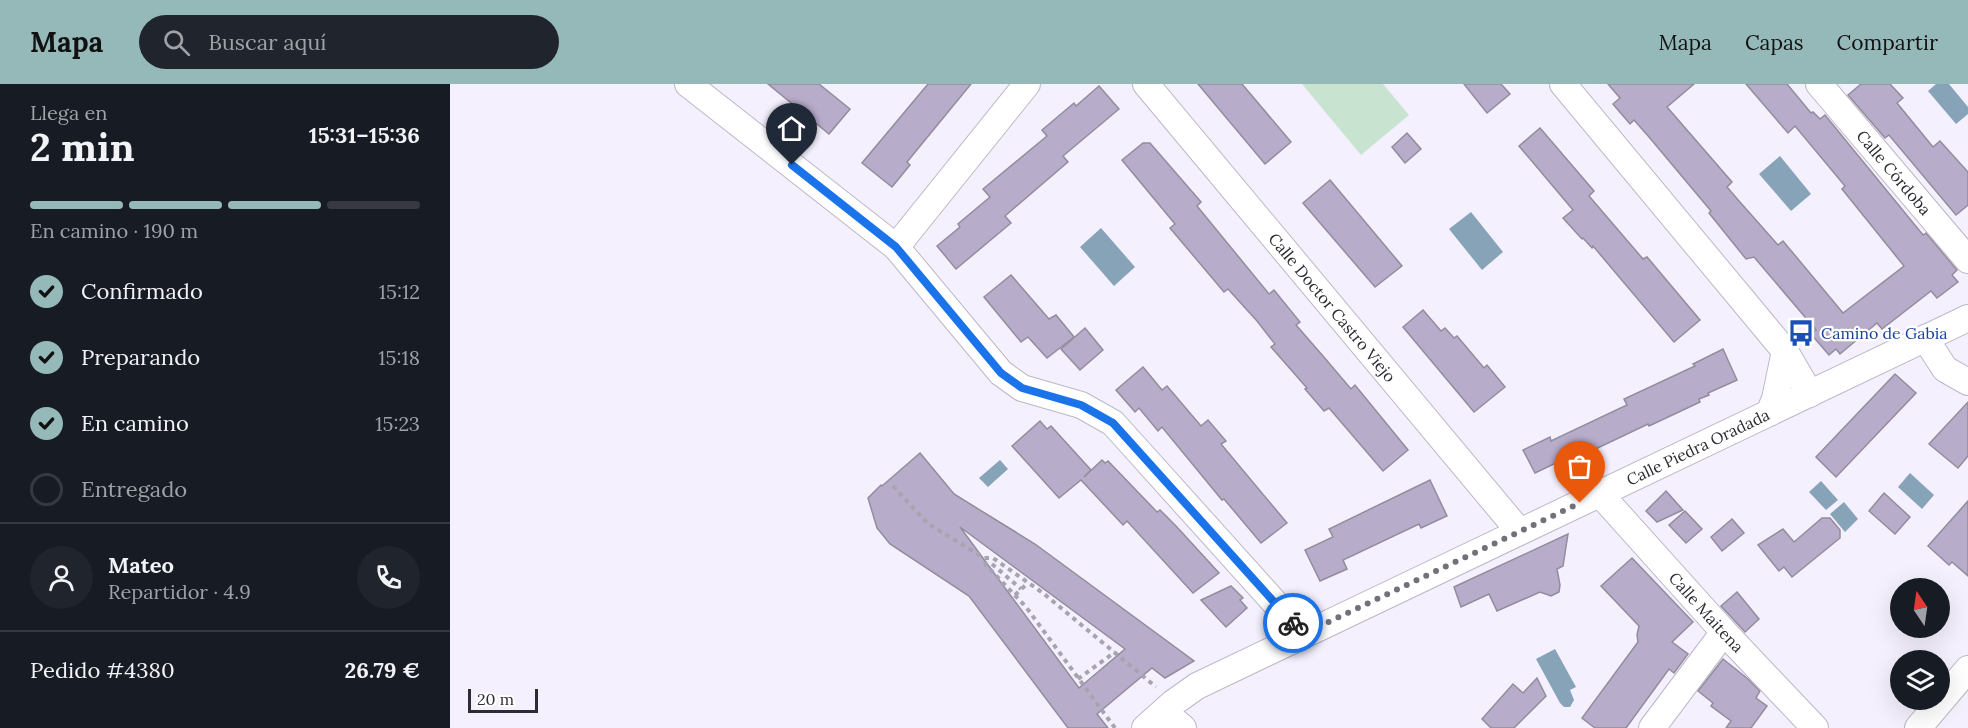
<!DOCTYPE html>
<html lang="es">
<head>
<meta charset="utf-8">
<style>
  body { margin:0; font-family:Lora,serif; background:#20242c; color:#f1f3f6; height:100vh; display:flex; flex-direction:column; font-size:22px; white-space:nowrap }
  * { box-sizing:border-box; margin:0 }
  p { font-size:20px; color:#9ea1a6 }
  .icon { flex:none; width:33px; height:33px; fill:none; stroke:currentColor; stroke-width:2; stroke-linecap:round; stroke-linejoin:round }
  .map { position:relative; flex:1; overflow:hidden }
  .side { display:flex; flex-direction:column; background:#171b24; width:450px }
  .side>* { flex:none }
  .needle { width:39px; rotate:347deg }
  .fabs { position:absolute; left:1440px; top:494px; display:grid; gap:12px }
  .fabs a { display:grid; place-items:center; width:60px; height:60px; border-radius:50%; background:#171b24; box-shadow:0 6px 24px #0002; font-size:30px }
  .scale { position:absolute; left:18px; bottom:15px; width:70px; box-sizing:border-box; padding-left:6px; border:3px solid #2e2b32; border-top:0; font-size:16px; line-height:21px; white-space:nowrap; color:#2e2b32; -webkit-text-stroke:4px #fff; paint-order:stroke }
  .pin { position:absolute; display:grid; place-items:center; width:51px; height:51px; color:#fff; margin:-62px -26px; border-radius:50% 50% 50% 0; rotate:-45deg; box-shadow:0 0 6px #0007 }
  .pin .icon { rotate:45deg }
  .courier { position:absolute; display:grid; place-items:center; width:60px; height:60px; margin:-30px; border:4px solid #1a73e8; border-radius:50%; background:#fff; color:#222; box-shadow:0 2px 8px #0007 }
  .headline em { font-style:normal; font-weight:800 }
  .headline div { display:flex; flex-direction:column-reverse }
  .headline { display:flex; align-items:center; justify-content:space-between; height:102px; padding:0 30px }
  h1 { font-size:39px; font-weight:800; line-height:45px }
  .bar { display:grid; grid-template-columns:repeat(4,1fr); gap:9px 6px; align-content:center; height:72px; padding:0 30px }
  .bar i { height:8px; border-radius:4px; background:#363941 }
  .bar .on { background:#95b8b9 }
  .bar p { grid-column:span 4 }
  .line { display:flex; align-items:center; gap:15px; padding:0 30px; border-top:2px solid #363941 }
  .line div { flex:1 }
  .round { display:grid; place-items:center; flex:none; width:63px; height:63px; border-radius:32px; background:#20242c }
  ol { padding:0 30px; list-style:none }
  li { display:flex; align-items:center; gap:18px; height:66px }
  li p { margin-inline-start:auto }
  li .icon { padding:6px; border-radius:50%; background:#95b8b9; color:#111; stroke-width:4 }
  li:last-child { color:#9ea1a6 }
  li i { width:33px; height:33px; border:3px solid #363941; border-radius:50% }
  header { display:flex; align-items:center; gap:36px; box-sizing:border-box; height:84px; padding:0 30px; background:#95b8b9; color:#111 }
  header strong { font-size:28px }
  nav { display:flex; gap:33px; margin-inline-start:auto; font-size:21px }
  .search { width:420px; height:54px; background:#20242c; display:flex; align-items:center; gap:15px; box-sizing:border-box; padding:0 21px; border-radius:33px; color:#9ea1a6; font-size:22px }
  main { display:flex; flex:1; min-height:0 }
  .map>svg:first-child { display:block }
  .green { fill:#c8e4d0 }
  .water { fill:#86a3b8 }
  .building { fill:#b8accb; stroke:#928c9c; stroke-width:1.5; fill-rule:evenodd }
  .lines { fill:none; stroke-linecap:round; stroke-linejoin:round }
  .minor-casing { stroke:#bdb7c7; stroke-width:28 }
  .path { stroke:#a7a3af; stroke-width:4; stroke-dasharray:4.5 4.5; stroke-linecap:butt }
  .minor { stroke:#fff; stroke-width:26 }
  .done { stroke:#747079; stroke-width:6; stroke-dasharray:0 10.8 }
  .route { stroke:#1a73e8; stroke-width:8 }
  .labels { text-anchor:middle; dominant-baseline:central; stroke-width:4.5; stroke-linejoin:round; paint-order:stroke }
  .street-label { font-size:16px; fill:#2e2b32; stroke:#fff }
  .transit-label { font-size:16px; fill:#164399; stroke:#fff; text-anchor:start }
</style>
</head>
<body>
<header>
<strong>Mapa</strong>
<div class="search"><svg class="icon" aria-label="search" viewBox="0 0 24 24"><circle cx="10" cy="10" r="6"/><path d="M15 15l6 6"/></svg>Buscar aquí</div>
<nav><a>Mapa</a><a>Capas</a><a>Compartir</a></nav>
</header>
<main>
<section class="side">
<div class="headline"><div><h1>2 min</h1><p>Llega en</p></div><em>15:31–15:36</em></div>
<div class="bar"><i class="on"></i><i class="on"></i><i class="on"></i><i></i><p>En camino · 190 m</p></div>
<ol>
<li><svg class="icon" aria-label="check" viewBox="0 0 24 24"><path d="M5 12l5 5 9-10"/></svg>Confirmado<p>15:12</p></li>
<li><svg class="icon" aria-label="check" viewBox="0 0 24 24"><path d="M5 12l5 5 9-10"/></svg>Preparando<p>15:18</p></li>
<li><svg class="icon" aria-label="check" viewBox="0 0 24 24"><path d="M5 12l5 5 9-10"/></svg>En camino<p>15:23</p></li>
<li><i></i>Entregado</li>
</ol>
<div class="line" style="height:108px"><a class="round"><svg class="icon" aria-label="person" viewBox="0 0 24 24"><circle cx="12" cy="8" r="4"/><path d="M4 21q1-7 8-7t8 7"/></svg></a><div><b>Mateo</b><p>Repartidor · 4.9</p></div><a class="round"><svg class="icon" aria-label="phone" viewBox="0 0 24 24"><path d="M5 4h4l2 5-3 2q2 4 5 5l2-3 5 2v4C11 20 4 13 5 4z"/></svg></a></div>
<div class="line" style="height:78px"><div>Pedido #4380</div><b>26.79 €</b></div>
</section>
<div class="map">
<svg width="1518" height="644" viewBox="0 0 1518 644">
  <rect width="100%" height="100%" fill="#f5f0fe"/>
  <!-- green -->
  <polygon class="green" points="852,0 933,0 959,31 911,71"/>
  <!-- water -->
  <g class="water">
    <polygon points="1486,0 1499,0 1518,23 1518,30 1506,40 1478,7"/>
    <polygon points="1330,72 1361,110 1341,127 1309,90"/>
    <polygon points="1021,128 1053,168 1032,186 999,145"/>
    <polygon points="651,144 685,183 664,202 630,163"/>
    <polygon points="550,376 558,385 538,403 529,394"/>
    <polygon points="1460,389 1484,411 1472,425 1448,403"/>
    <polygon points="1371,397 1388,416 1376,426 1359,408"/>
    <polygon points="1394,418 1408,435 1395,448 1380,430"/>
    <polygon points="1105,565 1126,603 1120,606 1124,616 1120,623 1114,623 1110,619 1086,575"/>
  </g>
  <!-- building -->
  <g class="building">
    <polygon points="318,0 369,0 400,25 379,50"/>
    <polygon points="478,0 521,0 457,78 460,81 442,103 412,79"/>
    <polygon points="748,0 792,0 841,58 815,80"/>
    <polygon points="1014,0 1051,0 1060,10 1037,29"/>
    <polygon points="1158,0 1244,0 1217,23 1282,98 1277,103 1289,117 1328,161 1333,157 1393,229 1454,182 1392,105 1395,102 1345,42 1338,49 1296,0 1337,0 1361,29 1363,28 1370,35 1375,31 1473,151 1476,149 1507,186 1502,191 1508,198 1487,214 1481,207 1432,245 1427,239 1390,270 1386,265 1379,271 1361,250 1366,246 1304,173 1296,175 1259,129 1261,127 1199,53 1184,36 1180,40 1163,20 1170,14"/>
    <polygon points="1411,0 1440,0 1453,14 1447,19 1483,63 1490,57 1518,88 1518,121 1506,131 1439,51 1435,54 1398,11"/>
    <polygon points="649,2 669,25 613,72 618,78 555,132 561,139 506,185 487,162 510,143 508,140 540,113 533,105 597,52 592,46 624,19 626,22"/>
    <polygon points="1090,44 1144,107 1139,112 1193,175 1197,173 1250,236 1224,258 1143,162 1142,164 1133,154 1132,155 1113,134 1123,126 1069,62"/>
    <polygon points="957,49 971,65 955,79 942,63"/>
    <polygon points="693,59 700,59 751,118 747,122 819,210 824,206 850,238 846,241 873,272 901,305 905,301 958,366 933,387 879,324 874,327 855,305 857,304 821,263 825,260 807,237 778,205 774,208 720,144 725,140 672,76"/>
    <polygon points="880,96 952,182 925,203 853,119"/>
    <polygon points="561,191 599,235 606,231 624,253 597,274 578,253 571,258 534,213"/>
    <polygon points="973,226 991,247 995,244 1004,254 1007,252 1034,284 1037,281 1055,303 1024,328 953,243"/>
    <polygon points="635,244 653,266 630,286 611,265"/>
    <polygon points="1273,265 1287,296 1258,309 1259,311 1249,315 1250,318 1199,342 1198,340 1112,381 1110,377 1085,389 1073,366 1100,353 1101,357 1177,321 1174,315 1245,282 1243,280"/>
    <polygon points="693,283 712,306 717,302 751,342 758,336 776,357 771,360 837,439 811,459 774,415 772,416 712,343 708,347 689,324 685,328 666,306"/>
    <polygon points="1445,290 1466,309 1386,393 1366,373"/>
    <polygon points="1518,318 1518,372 1508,384 1479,360"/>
    <polygon points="590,337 597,345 601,342 641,386 634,393 652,376 655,379 658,377 707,428 710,426 726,442 769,489 743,509 677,437 673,441 631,396 609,414 562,362"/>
    <path d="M470 369 504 410 585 460 744 577 715 594 702 584 647 630 658 644H618L519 512 440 460 427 444 418 414 431 401 432 402ZM510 443 675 565 629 604Z"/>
    <polygon points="980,396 997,432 971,444 969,440 893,476 897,485 870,497 855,466 883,453 879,445"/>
    <polygon points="1216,407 1233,426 1207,438 1196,427"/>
    <polygon points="1434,409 1460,433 1445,450 1419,427"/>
    <polygon points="1518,417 1518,492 1502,478 1499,481 1478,462"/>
    <polygon points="1235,427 1252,445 1236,459 1219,441"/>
    <polygon points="1372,434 1380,434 1390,446 1390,454 1342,493 1334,483 1329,487 1308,461 1333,445 1344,458"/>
    <polygon points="1282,435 1294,449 1272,467 1261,453"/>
    <polygon points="1118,450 1113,482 1107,485 1110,501 1109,508 1101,512 1090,508 1047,527 1039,510 1011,523 1004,503"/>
    <polygon points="1182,474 1243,538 1222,558 1238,570 1224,589 1219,585 1176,644 1145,644 1132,634 1188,558 1187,551 1189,542 1151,502"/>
    <polygon points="781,502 793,514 790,516 797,524 776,543 751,516"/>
    <polygon points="1287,508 1309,535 1295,548 1271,522"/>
    <polygon points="1273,575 1298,595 1310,607 1306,614 1317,622 1301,644 1276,644 1281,637 1261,622 1263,619 1248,607"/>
    <polygon points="1087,594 1096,612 1064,644 1041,644 1032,635 1063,600 1073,609"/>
  </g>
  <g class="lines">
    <defs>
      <g id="minor">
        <polyline points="238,0 446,163 551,289 572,304 631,321 663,339 853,550"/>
        <path id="s1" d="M696 0 1069 447"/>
        <polyline points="1113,0 1335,267 1360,310"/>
        <path id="s2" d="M1369 0 1518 176"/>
        <polyline points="446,163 577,0"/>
        <polyline points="1475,254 1495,285 1518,298"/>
        <polyline points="1319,329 1325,315 1335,267"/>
        <path id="s3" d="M1150 410 1274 548 1365 644"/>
        <polyline points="714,628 733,644"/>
        <path id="s4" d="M695 644 723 619 747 602 1518 234"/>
        <polyline points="1202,644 1274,548"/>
        <polyline points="1468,644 1518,585"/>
      </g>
    </defs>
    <!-- minor casing -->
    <use href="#minor" class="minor-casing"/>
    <!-- path -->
    <g class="path">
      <polyline points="443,402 477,439 534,474"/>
      <polyline points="542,480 571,505"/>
      <polyline points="565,511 578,499"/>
      <polyline points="628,595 665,568"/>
      <polyline points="665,644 576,523 536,481 534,474 543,474 593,509 706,603"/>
    </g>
    <!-- minor -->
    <use href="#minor" class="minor"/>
  </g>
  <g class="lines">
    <!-- done -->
    <polyline class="done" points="843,539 853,550 1130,419"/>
    <!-- route -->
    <polyline class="route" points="342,81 446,163 551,289 572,304 631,321 663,339 843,539"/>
  </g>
  <!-- icons -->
  <defs>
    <symbol id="bus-bare" viewBox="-9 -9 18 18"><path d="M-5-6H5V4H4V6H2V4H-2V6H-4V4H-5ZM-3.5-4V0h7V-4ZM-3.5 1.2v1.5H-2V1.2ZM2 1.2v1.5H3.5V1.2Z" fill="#1a4fb4" stroke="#fff" stroke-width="2.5" paint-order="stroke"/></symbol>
  </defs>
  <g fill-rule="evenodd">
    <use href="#bus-bare" x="1332" y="230" width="38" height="38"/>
  </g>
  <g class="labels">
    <!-- street labels -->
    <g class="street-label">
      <text stroke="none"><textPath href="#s2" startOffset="116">Calle Córdoba</textPath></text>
      <text stroke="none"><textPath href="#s1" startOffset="291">Calle Doctor Castro Viejo</textPath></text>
      <text stroke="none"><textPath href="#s4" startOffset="622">Calle Piedra Oradada</textPath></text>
      <text stroke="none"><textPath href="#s3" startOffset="159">Calle Maitena</textPath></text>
    </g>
    <!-- transit labels -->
    <g class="transit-label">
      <text x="1371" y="249">Camino de Gabia</text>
    </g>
  </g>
</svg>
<div class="fabs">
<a><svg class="needle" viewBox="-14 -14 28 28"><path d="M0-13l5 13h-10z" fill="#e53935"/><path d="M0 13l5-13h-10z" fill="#9ea1a6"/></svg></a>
<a><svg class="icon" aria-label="layers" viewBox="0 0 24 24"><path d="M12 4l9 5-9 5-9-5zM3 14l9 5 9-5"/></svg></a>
</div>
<div class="scale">20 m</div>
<div class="pin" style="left:1130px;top:419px;background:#ea580c"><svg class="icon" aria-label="bag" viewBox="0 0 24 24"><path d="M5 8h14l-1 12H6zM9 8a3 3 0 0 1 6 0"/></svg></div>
<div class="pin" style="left:342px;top:81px;background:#1f2937"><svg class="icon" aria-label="home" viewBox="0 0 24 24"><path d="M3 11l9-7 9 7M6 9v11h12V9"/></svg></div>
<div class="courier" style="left:843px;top:539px"><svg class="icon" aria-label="bike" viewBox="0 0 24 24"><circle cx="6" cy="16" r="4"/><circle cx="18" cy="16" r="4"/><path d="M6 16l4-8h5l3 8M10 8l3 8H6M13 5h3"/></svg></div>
</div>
</main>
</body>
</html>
